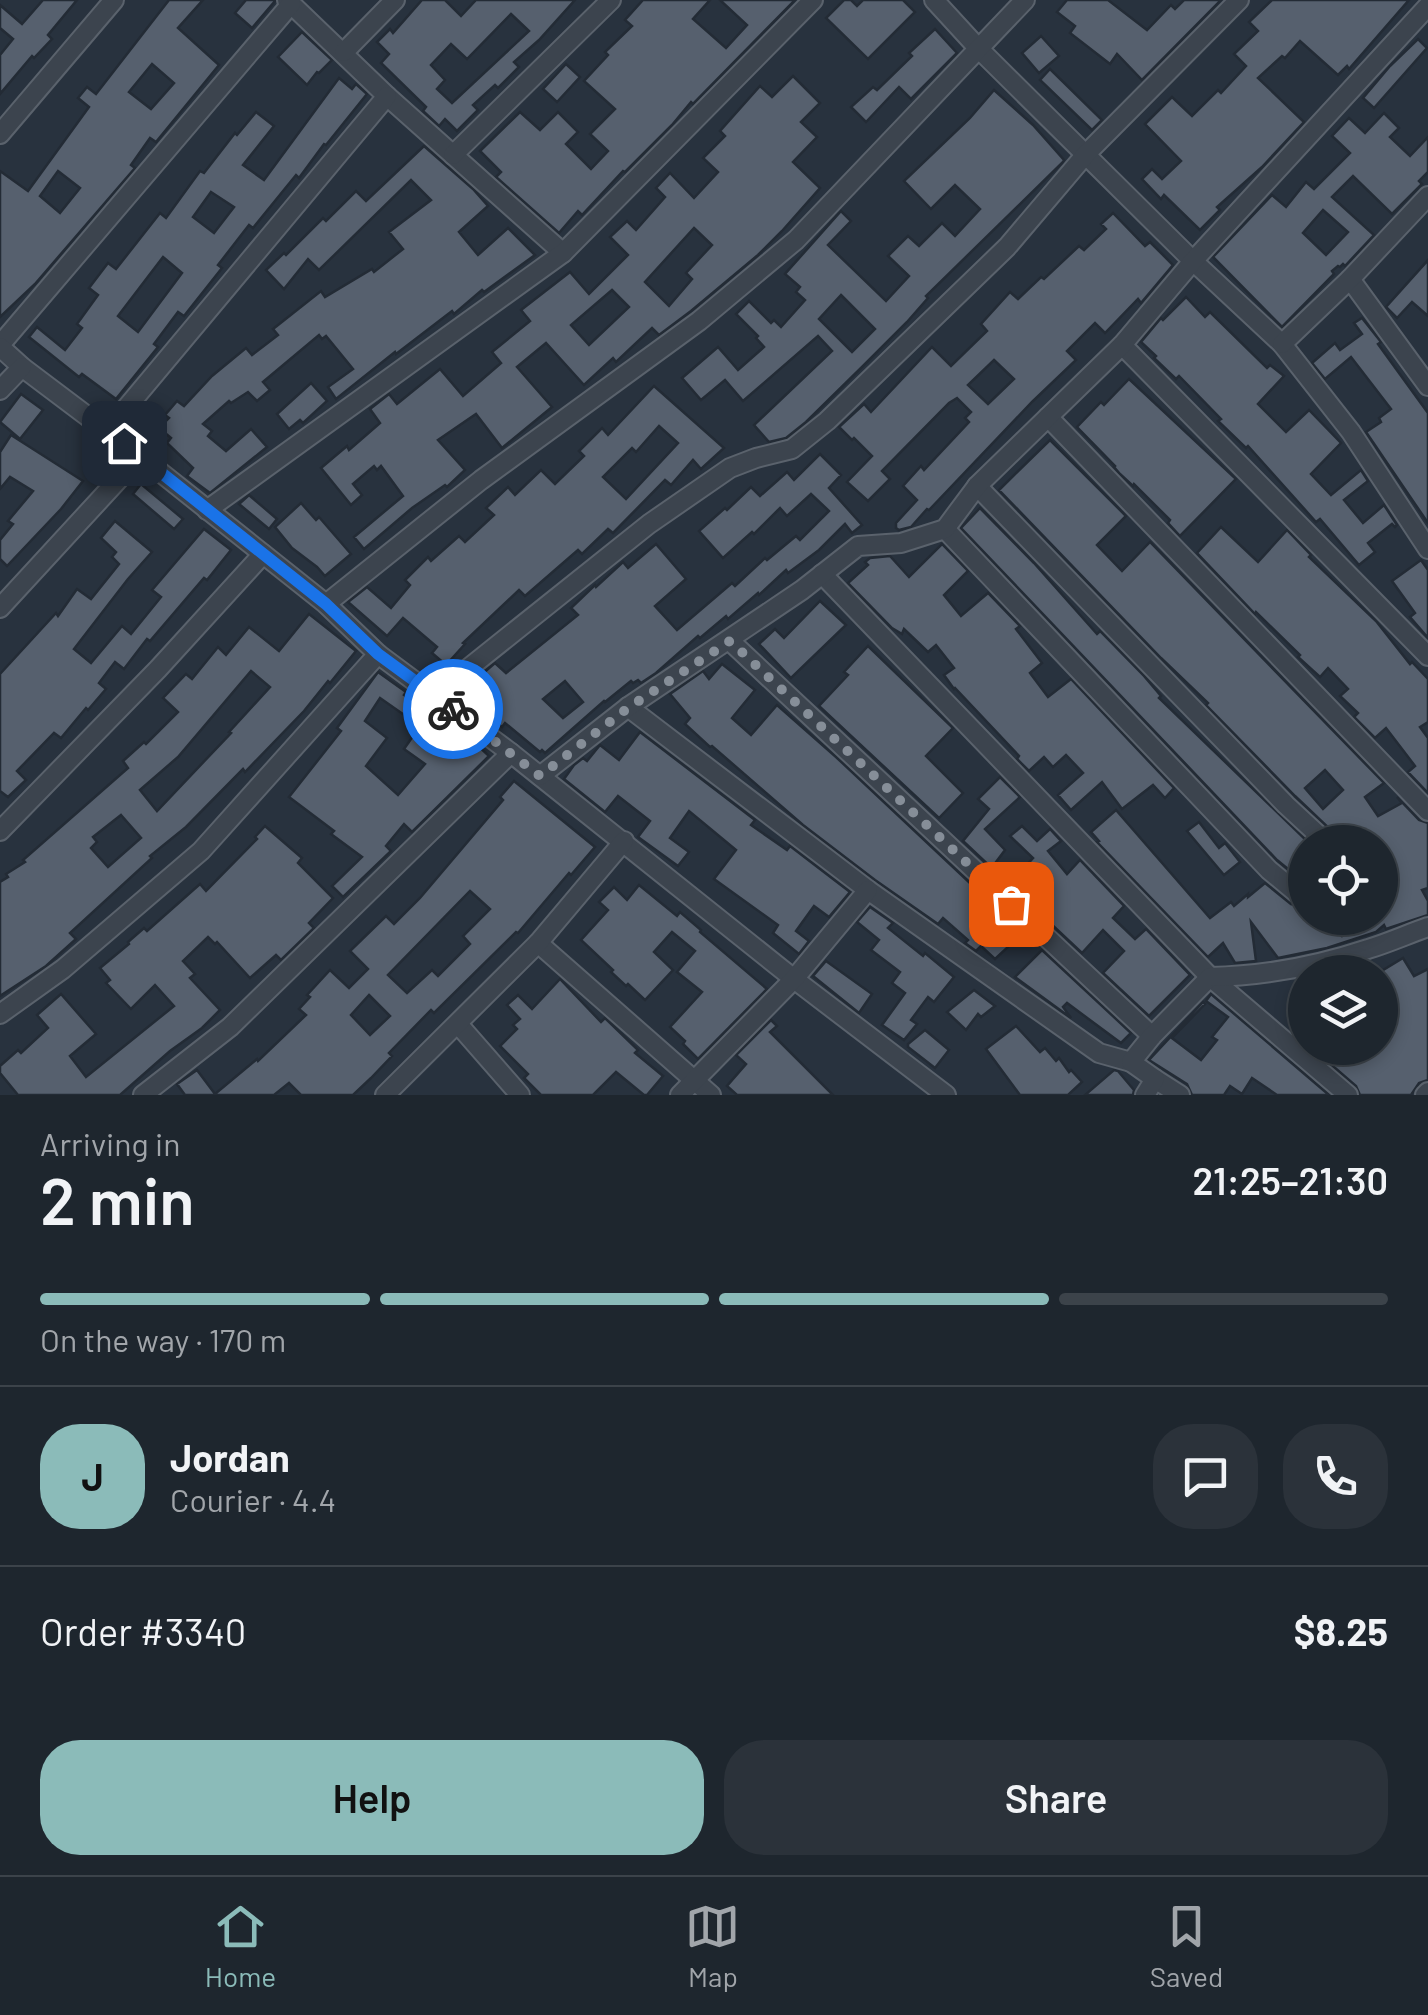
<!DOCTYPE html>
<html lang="en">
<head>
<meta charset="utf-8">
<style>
  body { margin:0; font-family:Barlow,sans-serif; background:#2b323a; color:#f1f3f6; height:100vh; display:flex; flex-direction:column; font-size:38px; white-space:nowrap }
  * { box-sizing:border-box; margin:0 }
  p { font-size:32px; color:#a1a5aa }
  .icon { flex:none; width:55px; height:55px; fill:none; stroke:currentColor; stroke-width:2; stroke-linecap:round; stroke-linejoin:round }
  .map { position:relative; height:1095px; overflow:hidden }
  .sheet { display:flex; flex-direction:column; background:#1e262e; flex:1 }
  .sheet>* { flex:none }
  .controls { position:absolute; left:1288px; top:825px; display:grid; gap:20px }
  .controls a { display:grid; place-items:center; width:110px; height:110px; border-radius:50%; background:#1e262e; box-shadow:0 5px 15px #0003,0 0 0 2px #3c434a; font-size:50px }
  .pin { position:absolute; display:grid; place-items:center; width:85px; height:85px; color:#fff; margin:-42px; border-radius:20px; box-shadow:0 5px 15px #0006 }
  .courier { position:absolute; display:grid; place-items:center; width:100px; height:100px; margin:-50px; border:8px solid #1a73e8; border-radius:50%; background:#fff; color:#222; box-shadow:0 2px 12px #0007 }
  .head em { font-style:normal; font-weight:600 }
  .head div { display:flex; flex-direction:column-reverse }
  .head { display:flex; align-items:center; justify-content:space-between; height:170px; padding:0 40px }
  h1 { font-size:65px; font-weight:600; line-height:75px }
  .bar { display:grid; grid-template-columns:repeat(4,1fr); gap:15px 10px; align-content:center; height:120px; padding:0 40px }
  .bar i { height:12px; border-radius:8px; background:#3c434a }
  .bar .on { background:#8bbbb9 }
  .bar p { grid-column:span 4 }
  .line { display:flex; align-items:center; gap:25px; padding:0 40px; border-top:2px solid #3c434a }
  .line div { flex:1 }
  .round { display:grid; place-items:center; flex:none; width:105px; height:105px; border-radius:40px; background:#2b323a }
  .action { display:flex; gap:20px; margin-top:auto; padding:20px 40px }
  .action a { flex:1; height:115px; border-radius:40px; background:#8bbbb9; color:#111; font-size:40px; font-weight:600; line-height:115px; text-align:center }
  .action a+a { background:#2b323a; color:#f1f3f6 }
  .tab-bar { display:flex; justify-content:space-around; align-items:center; height:140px; border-top:2px solid #3c434a; background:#1e262e; font-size:28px; color:#a1a5aa }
  .tab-bar a { display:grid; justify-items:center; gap:5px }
  .tab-bar .on { color:#8bbbb9 }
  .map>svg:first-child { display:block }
  .building { fill:#56606e; stroke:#232b35; stroke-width:2.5; fill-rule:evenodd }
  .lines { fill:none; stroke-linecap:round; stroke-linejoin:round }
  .minor-casing { stroke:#5a626c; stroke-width:22 }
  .minor { stroke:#3c444e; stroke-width:18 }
  .done { stroke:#868e98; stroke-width:10; stroke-dasharray:0 18 }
  .route { stroke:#1a73e8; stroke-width:12 }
</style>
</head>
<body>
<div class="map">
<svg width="1428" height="1095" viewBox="0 0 1428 1095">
  <rect width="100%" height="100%" fill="#28323e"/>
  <!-- building -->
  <g class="building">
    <polygon points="43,0 77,0 48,35 52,39 34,58 32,56 0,94 0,55 13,39 0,28 0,5 22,24"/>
    <path d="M169 0H203L178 28 219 65 156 142 150 138 131 165 135 168 35 284 0 317V171L28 191 89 107 78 98 87 87 96 94ZM152 64 174 83 151 109 129 92ZM58 171 80 188 60 213 40 196Z"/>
    <polygon points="246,0 275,0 275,1 252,28 235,13"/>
    <path d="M422 0H445L461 16 476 0H575L539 40 514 62 519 67 498 88 495 85 473 105 478 110 457 131 445 119 439 126 423 111 426 107 381 63 389 54 377 42 390 29 393 33ZM511 14 529 31 452 103 437 89 445 80 431 65 451 44 467 59Z"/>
    <polygon points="643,0 710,0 693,19 726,48 747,25 720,0 795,0 693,104 691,102 672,125 625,172 623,171 582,215 578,211 559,233 496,177 501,172 480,151 520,112 540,130 558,112 578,132 566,144 591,169 608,151 590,134 615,109 584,81 608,55 605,52 632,26 625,20"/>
    <polygon points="844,0 851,0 857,6 863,0 903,0 915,12 868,59 826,18"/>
    <polygon points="1067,0 1108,0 1147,30 1171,5 1175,9 1184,0 1221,0 1142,80 1117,54 1110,64 1070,33 1075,26 1057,12"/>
    <polygon points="1272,0 1409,0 1349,69 1347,66 1338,75 1300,41 1285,58 1282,56 1258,78 1304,122 1262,167 1217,207 1220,210 1200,230 1164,195 1161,199 1142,179 1152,169 1162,179 1181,161 1145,124 1172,97 1192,116 1218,90 1221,93 1246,66 1234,54 1258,31 1249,22"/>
    <polygon points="935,29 957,53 911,99 899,87 866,122 851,107 873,87 877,90 912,56 909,53"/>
    <polygon points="302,32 332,60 319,73 317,72 307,85 278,57"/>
    <polygon points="1041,36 1059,56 1039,73 1022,53"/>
    <polygon points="1418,39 1427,48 1374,108 1363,98 1390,66"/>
    <polygon points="566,64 580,77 557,102 543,89"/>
    <polygon points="1050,69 1102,120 1092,130 1040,80"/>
    <path d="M793 76 820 103 801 122 817 137 793 162 820 188 782 231 758 255 691 311 659 335 652 328 616 362 613 358 584 385 546 343 517 367 552 407 502 448 476 414 438 440 465 470 447 487 445 485 412 508 364 549 354 537 403 496 381 466 377 470 374 466 353 484 362 495 351 505 321 468 347 446 349 450 380 423 370 409 389 394 397 404 440 369 463 396 501 363 492 352 530 321 521 310 570 272 589 294 628 255 610 237 627 221 636 230 665 197 656 188 670 173 694 198 718 172 703 158 725 136 720 131 760 86 772 97ZM694 228 712 245 686 273 692 279 669 306 645 282ZM612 290 629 307 589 345 571 325Z"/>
    <path d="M339 78 352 89 356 84 367 94 326 145 324 144 299 178 296 175 253 228 249 225 218 265 222 268 184 316 178 312 154 344 158 347 116 399 82 374 79 377 29 337 37 327 65 350 82 328 77 324 98 295 89 288 108 263 116 269 160 213 166 218 200 171 204 173 235 133 237 135 256 112 274 126 243 165 264 180ZM211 192 234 207 214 233 193 217ZM163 257 182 273 138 332 118 316Z"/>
    <path d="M994 90 1033 125 1064 160 1063 162 926 296 928 298 907 322 863 366 806 422 786 438 769 442 754 425 832 351 818 336 743 401 725 380 701 400 682 378 718 347 738 370 764 347 756 338 758 336 736 314 749 301 771 323 774 320 781 327 805 300 796 292 800 287 785 274 841 211 851 221 828 245 886 301 909 276 888 256 908 236 919 246 942 223 955 236 980 209 955 185 931 209 904 181 970 118ZM841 295 875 329 852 352 819 319Z"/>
    <path d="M1384 113 1399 128 1390 137 1410 156 1428 137V172L1419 181 1422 184 1392 214 1353 176 1332 197 1374 235 1345 266 1343 264 1340 267 1338 266 1332 271 1334 274 1282 327 1213 257 1272 195 1286 207 1306 182 1314 189 1350 153 1332 136 1349 118 1365 133ZM1323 210 1348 232 1326 255 1303 233Z"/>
    <polygon points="424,146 473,189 488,206 459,232 478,255 508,228 535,255 484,292 482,290 454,314 452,311 396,354 395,352 336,399 328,387 353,369 326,336 322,339 319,335 263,382 270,390 257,401 248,392 231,403 229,401 203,424 212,431 208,436 226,451 251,429 267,447 210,493 187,476 193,468 167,443 171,438 159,428 169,418 165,415 177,401 184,406 212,376 246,348 252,355 278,335 273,329 321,291 325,297 372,269 374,272 403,249 389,232 431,200 411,180 319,270 308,259 284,289 266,270 284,253 286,255 323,218 326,221 356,191 366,201"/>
    <path d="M1113 213 1145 246 1150 242 1173 265 1141 303 1138 299 1105 333 1095 323 1067 351 1076 360 1032 402 929 510 927 509 911 527 899 530 896 528V523L917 500 903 486 921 466 924 470 969 422 965 418 971 412 957 398 949 403 882 471 890 479 868 501 847 482 872 456 854 438 852 440 839 427 864 404 871 412 932 347 951 366 987 331 981 324 1010 292 1018 299 1041 277 1044 279 1079 246 1084 250 1106 229 1101 224ZM994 360 1014 379 988 404 968 385Z"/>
    <polygon points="1428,260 1428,316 1412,302 1397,318 1386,307"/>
    <polygon points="1186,297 1205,317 1210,312 1267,368 1270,365 1284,376 1258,404 1286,432 1309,410 1341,443 1311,474 1331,495 1361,470 1368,481 1344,500 1363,523 1384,505 1397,525 1395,527 1392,524 1368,543 1375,552 1359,565 1320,519 1316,522 1248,446 1246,448 1218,421 1221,419 1179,376 1176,379 1154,358 1156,356 1141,342 1161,318 1163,320"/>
    <polygon points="1362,318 1381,342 1378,344 1428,413 1428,523 1366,432 1381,422 1379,418 1391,409 1351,357 1325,379 1312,363 1335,343 1340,350 1362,334 1354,323"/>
    <polygon points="1129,379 1236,479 1180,536 1168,523 1170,520 1134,484 1133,486 1120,474 1114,467 1115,466 1077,427 1101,402 1104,405"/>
    <polygon points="311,383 327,401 303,423 300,420 289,429 277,414"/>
    <path d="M654 386 724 448 701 469 693 460 671 485 665 480 613 533 608 529 582 554 578 550 525 596 519 590 463 643 465 644 446 665 432 653 437 647 403 618 387 636 348 602 367 587 391 608 410 585 405 580 428 557 431 561 459 536 465 542 494 515 486 508 508 487 515 495 541 470 555 484 584 456 579 451 602 428 608 435ZM659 426 678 443 626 499 603 477 632 448 636 452Z"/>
    <polygon points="21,394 43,410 20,439 0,422"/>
    <polygon points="11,435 83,481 61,509 7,566 0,559 0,540 13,524 8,521 33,491 10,477 0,489 0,452"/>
    <path d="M1050 440 1126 516 1097 545 1122 571 1150 542 1384 783 1365 797 1378 816 1402 803 1397 797 1419 820 1428 823V888L1422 890 1428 901V915L1386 929 1384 925 1376 932 1327 948 1278 958 1251 922 1256 961 1235 963 1223 943 1208 957 1097 842 1099 841 1091 832 1116 810 1210 918 1231 902 1234 906 1248 894V897L1265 883 1291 904 1299 906 1305 904V918H1325L1342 936 1365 918H1380V842H1364L1362 832 1350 842H1338L1334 833 1295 796 1206 705 1208 703 1161 658 999 490ZM1325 770 1343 790 1323 809 1305 788Z"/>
    <path d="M820 454 841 475 829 488 862 525 852 533 845 524 819 550 788 573 786 570 759 595 758 593 728 619 726 616 700 638 698 636 656 673 641 683 638 680 633 683 631 681 605 702 604 701 545 753 542 750 540 752 505 723 502 727 460 693 495 663 506 673 578 615 571 608 595 585 596 587 623 562 628 568 656 544 686 579 655 606 677 630 732 583 735 586 765 558 767 560 796 536 800 540 829 511 811 494 787 516 780 508 754 534 752 532 723 558 699 531 725 508 727 510 751 487 760 496 787 472 794 480ZM565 681 583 702 563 718 543 699Z"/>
    <polygon points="141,484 183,519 174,529 133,494"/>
    <polygon points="249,495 277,519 269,529 239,504"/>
    <polygon points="301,503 316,520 319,517 351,554 325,576 317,567 292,548 275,527"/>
    <polygon points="980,508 1034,563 1097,634 1100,631 1144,676 1161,696 1159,698 1308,842 1305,842 1305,877 1299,878 1277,860 961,528"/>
    <polygon points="115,521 152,552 128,579 74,649 91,663 122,626 131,634 161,597 152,590 204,529 231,550 207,580 204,578 150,641 147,639 124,669 115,662 99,683 106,689 88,710 86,708 61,738 54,733 17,771 26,780 8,797 0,791 0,674 56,613 58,616 77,589 91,599 119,564 112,557 116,552 101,538"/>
    <polygon points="1221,527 1258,562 1287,530 1311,555 1309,557 1376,621 1410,664 1412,662 1428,679 1428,722 1420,727 1428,738 1428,793 1408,772 1415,766 1386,728 1375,738 1354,717 1358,713 1340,696 1348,689 1328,668 1320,677 1298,657 1300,655 1256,612 1255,614 1197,553"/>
    <polygon points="942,544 968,571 944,595 961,616 988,593 1020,626 1016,629 1042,663 1030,673 1048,697 1071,679 1174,788 1165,798 1153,785 1122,809 1102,782 1071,810 1058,795 1083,773 1066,755 1053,767 1044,757 1029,771 1017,759 1019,756 955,688 954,689 944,675 954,668 936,645 928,652 904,629 902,634 892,628 848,583 868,565 865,562 870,558 890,556 909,577"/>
    <polygon points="1421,560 1428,570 1428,638 1410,617 1415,613 1392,581"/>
    <polygon points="820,601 846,625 791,678 759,644 775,629 784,638"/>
    <path d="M309 614 356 651 330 683 328 681 304 711 245 772 243 769 186 827 150 856 152 858 70 933 76 939 46 966 0 996V882L8 877 6 874 25 862 23 860 128 768 123 761 144 742 146 744 178 712 163 698 186 674 192 679 218 647 226 655 249 627 279 651ZM251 671 270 687 229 732 231 733 157 811 140 790 178 757ZM121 815 141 838 108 867 91 848 97 842 93 837Z"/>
    <polygon points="868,646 953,728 926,756 963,793 939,818 819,706 848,675 844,672"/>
    <polygon points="722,664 755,690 732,718 751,735 777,705 836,757 1023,933 995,959 981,946 976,951 965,943 968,940 943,918 938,924 875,880 803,825 712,746 710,747 685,724 690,718 670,694 703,671 709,679"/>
    <path d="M378 672 406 692 404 695 445 724 469 746 473 741 489 756 412 832 404 824 386 846 391 851 343 897 332 886 362 857 331 834 334 831 289 797 341 731 337 728ZM380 698 420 726 404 749 425 764 398 795 366 766 387 738 365 721Z"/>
    <polygon points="640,732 755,820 751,825 787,850 790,846 850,892 829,917 814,906 796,931 809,941 799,954 773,933 778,925 714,879 736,850 689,811 670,838 689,852 678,866 638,837 650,821 618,796 605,812 564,779 574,765 583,758 587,761 600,745 619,760"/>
    <polygon points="1000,777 1020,797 985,829 1005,850 993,866 1012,881 1033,858 1010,836 1022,826 1037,841 1050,829 1061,841 1048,851 1067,874 1080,860 1124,906 1113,918 1135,939 1146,929 1190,975 1149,1016 1103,973 1124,951 1103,930 1082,953 963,841 989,809 978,799"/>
    <path d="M514 781 595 847 571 875 569 873 518 933 516 932 434 1013 431 1010 389 1053 392 1056 371 1078 353 1095H301L289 1083 274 1095H185L177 1084 197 1070 215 1094 257 1059 258 1061 306 1015 299 1009 310 997 307 995 330 970 349 988 368 969 350 951 386 916 394 924 420 898 503 800 500 797ZM470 891 490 909 463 936 470 944 438 976 432 970 407 993 388 975ZM369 995 390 1016 370 1035 351 1015Z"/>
    <polygon points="1199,822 1219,848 1225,843 1240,862 1224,875 1187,831"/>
    <polygon points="265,826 302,858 298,863 333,898 309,923 314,928 281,960 276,955 250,978 217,942 215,944 208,937 183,961 195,974 190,978 220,1010 202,1028 170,1051 120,1095 18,1095 0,1073 0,1066 18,1050 21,1053 48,1028 37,1015 61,994 96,1034 70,1056 86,1077 174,1006 155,985 131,1009 106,983 110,980 100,968 129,944 128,942 144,928 147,931 200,884 206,891 257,839 255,837"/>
    <polygon points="639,885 677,916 680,912 701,930 700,932 767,989 698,1059 683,1044 685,1041 670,1027 702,992 677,972 695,951 672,932 654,952 673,970 645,1000 628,984 626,986 611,972 613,970 581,940 608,910 599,902 614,887 627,900"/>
    <polygon points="870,907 893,923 888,928 923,956 925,953 954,977 934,1002 928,997 911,1020 917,1024 904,1040 882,1025 905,993 892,983 900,972 871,950 879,940 857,922"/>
    <polygon points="1042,950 1131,1033 1121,1043 1067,1003 1063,1007 1071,1018 1015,977"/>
    <polygon points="1403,958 1414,976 1428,969 1428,1080 1419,1083 1411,1095 1360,1095 1356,1086 1312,1048 1380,1048 1380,972"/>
    <polygon points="826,961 872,994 859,1013 813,976"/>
    <polygon points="560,979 601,1022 605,1018 638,1050 635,1053 663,1076 647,1095 644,1095 616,1072 593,1095 541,1095 524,1078 528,1074 500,1046 517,1029 513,1025 520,1019 507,1005 518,995 532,1009"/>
    <polygon points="974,990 995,1006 981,1017 978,1014 966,1030 947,1012"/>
    <polygon points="1211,994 1329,1095 1277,1095 1252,1078 1242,1094 1230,1086 1224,1095 1192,1095 1187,1084 1149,1060 1203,1002 1205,1004 1172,1038 1201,1060 1217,1040 1212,1037 1228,1017 1206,1001"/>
    <polygon points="771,1020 777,1026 770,1032 833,1095 737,1095 727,1086 746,1064 736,1055"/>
    <polygon points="1016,1026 1040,1052 1045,1048 1056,1061 1059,1058 1069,1072 1071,1070 1082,1082 1068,1095 1020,1095 986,1049"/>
    <polygon points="925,1030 949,1050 935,1068 908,1047 908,1044"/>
    <polygon points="1114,1070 1118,1071 1134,1090 1133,1095 1085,1095"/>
  </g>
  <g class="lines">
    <defs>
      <g id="minor">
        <polyline points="287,0 387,96 563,253"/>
        <polyline points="934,0 978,48 1193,261 1282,344 1351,432 1428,549"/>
        <polyline points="344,52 395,0"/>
        <polyline points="0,134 114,0"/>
        <polyline points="453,155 611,0"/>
        <polyline points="1350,279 1428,386"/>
        <polyline points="1282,344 1350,279 1428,196"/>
        <polyline points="0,345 291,4"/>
        <polyline points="1122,345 1428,656"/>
        <polyline points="0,347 22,367 140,456 326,604 378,654 511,753 794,979 946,1095"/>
        <polyline points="0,390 22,367"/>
        <polyline points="1048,417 1428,811"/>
        <polyline points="107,431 387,96"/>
        <polyline points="977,486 1286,805 1326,842"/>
        <polyline points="207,510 563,253 813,0"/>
        <polyline points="945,529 1269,870 1298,894 1305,889"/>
        <polyline points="822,574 1210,977 1348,1095"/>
        <polyline points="326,604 481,480 699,321 796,240 1025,0"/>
        <polyline points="0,608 140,456"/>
        <polyline points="730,641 1152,1036"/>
        <polyline points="435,695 649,524 730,468 756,458 792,449 827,421 1007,247 1086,154 1239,0"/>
        <polyline points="628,707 868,890 1099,1053 1131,1062"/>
        <polyline points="540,776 628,707 802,590 858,546 901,543 945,529 977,486 1122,345 1193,261 1428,6"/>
        <polyline points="0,831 158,669 263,554"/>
        <polyline points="538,943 711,1095"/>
        <polyline points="0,1014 63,969 201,851 378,654"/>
        <polyline points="458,1024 520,1095"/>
        <polyline points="1155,1079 1180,1095"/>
        <polyline points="143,1095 230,1027 511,753"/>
        <polyline points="385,1095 538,943 624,841"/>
        <polyline points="680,1095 794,979 868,890"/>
        <path d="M1145 1095 1155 1079 1131 1062 1152 1036 1210 977C1263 976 1317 966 1368 949 1388 943 1408 934 1428 927"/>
        <polyline points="1425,1095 1428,1092"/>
      </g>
    </defs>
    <!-- minor casing -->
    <use href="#minor" class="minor-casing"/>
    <!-- minor -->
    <use href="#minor" class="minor"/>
  </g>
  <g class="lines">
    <!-- done -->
    <polyline class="done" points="453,709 540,776 628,708 730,641 1011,904"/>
    <!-- route -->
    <polyline class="route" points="124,443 326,604 378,654 453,709"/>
  </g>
</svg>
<div class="controls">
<a><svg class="icon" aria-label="locate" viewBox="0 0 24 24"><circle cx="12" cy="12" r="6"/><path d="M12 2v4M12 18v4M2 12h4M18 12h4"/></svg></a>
<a><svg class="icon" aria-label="layers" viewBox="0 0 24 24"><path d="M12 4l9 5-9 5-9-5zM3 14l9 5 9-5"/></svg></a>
</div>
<div class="pin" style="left:1011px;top:904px;background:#ea580c"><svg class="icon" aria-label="bag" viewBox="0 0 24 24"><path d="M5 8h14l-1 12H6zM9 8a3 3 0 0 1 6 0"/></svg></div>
<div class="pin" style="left:124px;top:443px;background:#1f2937"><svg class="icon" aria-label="home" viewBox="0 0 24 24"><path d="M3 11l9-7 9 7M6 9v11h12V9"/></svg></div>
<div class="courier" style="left:453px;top:709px"><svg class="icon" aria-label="bike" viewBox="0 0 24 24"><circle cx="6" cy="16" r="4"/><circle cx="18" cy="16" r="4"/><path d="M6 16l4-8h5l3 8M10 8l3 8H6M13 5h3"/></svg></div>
</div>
<section class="sheet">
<div class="head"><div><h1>2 min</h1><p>Arriving in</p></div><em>21:25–21:30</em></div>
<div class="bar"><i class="on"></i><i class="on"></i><i class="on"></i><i></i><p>On the way · 170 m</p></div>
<div class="line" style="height:180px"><b class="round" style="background:#8bbbb9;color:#111">J</b><div><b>Jordan</b><p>Courier · 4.4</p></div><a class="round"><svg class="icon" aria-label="chat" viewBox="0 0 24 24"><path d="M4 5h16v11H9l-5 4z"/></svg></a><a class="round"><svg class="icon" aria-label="phone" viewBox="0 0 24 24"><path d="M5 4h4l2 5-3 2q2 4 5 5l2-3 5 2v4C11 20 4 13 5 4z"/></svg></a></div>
<div class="line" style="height:130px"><div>Order #3340</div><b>$8.25</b></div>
<div class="action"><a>Help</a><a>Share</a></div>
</section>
<nav class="tab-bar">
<a class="on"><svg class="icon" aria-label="home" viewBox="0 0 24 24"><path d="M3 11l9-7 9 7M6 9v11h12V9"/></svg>Home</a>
<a><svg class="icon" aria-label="map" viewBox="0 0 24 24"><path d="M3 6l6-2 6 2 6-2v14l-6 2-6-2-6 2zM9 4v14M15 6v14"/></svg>Map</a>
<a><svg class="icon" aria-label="saved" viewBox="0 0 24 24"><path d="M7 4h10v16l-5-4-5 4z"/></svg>Saved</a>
</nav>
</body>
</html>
